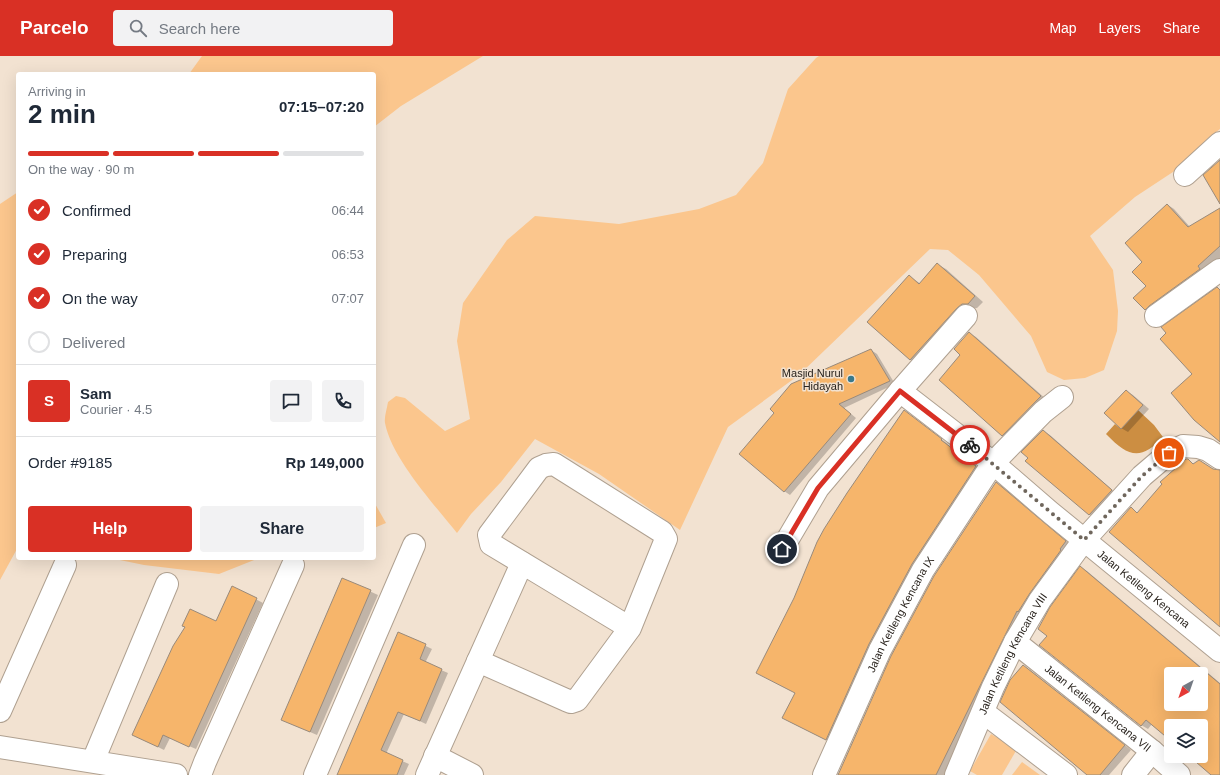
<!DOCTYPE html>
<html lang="en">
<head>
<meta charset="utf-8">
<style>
  body { margin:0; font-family:Helvetica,sans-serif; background:#f2f2f3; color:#1f2937; height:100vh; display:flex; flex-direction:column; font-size:15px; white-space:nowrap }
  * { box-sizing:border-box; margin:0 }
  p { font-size:13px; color:#747a83 }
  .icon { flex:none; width:22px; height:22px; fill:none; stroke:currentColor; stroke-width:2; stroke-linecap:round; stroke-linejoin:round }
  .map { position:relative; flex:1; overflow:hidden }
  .drawer { position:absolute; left:16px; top:16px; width:360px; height:488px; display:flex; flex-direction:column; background:#fff; border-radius:4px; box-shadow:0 4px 16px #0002 }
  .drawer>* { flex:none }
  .needle { width:26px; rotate:220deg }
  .fabs { position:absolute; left:1164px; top:611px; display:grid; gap:8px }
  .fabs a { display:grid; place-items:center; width:44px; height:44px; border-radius:4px; background:#fff; box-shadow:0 4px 16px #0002; font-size:20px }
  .pin { position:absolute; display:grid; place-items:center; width:34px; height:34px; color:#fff; margin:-17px; border:2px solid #fff; border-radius:50%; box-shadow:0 1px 4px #0007 }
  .courier { position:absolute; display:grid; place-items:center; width:40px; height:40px; margin:-20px; border:3px solid #d93025; border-radius:50%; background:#fff; color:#222; box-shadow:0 1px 5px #0007 }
  .head em { font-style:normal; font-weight:700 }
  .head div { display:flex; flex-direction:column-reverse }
  .head { display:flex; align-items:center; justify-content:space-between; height:68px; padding:0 12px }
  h1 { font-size:26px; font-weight:700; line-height:30px }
  .bar { display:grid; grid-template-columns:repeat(4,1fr); gap:6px 4px; align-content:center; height:48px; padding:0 12px }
  .bar i { height:5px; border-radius:3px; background:#e0e1e3 }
  .bar .on { background:#d93025 }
  .bar p { grid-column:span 4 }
  .line { display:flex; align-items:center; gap:10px; padding:0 12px; border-top:1px solid #e0e1e3 }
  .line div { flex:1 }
  .round { display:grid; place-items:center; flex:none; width:42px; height:42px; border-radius:4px; background:#f2f2f3 }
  ol { padding:0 12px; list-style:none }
  li { display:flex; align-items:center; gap:12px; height:44px }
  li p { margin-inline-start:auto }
  li .icon { padding:4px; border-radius:50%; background:#d93025; color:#fff; stroke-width:4 }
  li:last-child { color:#747a83 }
  li i { width:22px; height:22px; border:2px solid #e0e1e3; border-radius:50% }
  .action { display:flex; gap:8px; margin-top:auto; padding:8px 12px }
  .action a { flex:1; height:46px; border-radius:4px; background:#d93025; color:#fff; font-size:16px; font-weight:700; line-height:46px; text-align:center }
  .action a+a { background:#f2f2f3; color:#1f2937 }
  header { display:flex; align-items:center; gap:24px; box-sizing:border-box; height:56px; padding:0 20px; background:#d93025; color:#fff }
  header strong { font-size:19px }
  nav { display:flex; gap:22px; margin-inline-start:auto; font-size:14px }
  .search { width:280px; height:36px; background:#f2f2f3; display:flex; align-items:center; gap:10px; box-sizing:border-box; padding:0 14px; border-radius:4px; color:#747a83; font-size:15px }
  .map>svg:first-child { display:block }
  .green { fill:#fbc68d }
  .water { fill:#cc8e42 }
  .shadow { fill:#0003; fill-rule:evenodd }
  .building { fill:#f6b56b; stroke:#998a7b; fill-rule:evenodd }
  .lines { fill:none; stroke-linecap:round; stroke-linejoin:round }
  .minor-casing { stroke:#afa090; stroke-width:24 }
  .minor { stroke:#fff; stroke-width:22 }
  .done { stroke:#6f665c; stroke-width:4; stroke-dasharray:0 7.2 }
  .route { stroke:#d93025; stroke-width:5 }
  .poi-dot { fill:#38798b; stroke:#f2e2d1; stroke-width:1.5 }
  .labels { text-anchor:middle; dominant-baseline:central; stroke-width:3; stroke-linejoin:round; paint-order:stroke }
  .poi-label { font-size:11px; fill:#29231d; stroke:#f2e2d1; text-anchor:end }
  .street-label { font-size:11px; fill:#29231d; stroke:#f2e2d1 }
</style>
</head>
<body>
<header>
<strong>Parcelo</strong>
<div class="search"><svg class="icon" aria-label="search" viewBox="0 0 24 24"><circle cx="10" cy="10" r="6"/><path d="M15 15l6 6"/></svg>Search here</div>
<nav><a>Map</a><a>Layers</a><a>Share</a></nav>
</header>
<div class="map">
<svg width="1220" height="719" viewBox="0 0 1220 719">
  <rect width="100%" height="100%" fill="#f2e2d1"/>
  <!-- green -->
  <g class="green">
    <polygon points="202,0 483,0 401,50 374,71 374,18 189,18"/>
    <path d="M819 0H1220V73L1208 82 1176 114 1135 141 1090 180 1113 214 1118 255 1117 275 1104 314 1085 322 1064 324 1047 316 1031 280 979 219 948 194 930 193 799 319 728 371 680 474 599 418 535 383 501 426 471 458 457 477C434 448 392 403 385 367 384 361 387 353 388 346L396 340 405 342 445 375 470 363 457 285 463 247 507 184 535 160 619 168 699 153 736 139 763 107 788 33 816 2Z"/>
    <polygon points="18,136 18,491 0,524 0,148"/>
    <polygon points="374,446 386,467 374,472"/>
    <polygon points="110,502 259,502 219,518 144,509"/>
    <polygon points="991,678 1017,693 1002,719 977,719 970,715"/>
    <polygon points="1022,706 1040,719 1012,719"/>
  </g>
  <!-- water -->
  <path class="water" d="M1138 354 1154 369 1163 381C1141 405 1128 401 1106 378L1115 368 1121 373Z"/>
  <!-- shadow -->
  <g class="shadow">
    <polygon points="1168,149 1174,153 1190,171 1220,153 1220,207 1152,257 1146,254 1135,242 1147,230 1144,206"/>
    <polygon points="937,208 946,213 983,246 977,252 970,253 919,308 911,304 868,266 909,220 921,228"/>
    <polygon points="969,277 976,281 1047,344 1010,383 1003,379 962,299"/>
    <polygon points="871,294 877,298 895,328 844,352 856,362 790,439 784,435 776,357"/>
    <polygon points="1126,335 1133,339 1149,353 1128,376 1121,372"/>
    <polygon points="905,356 948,388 947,389 982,414 833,687 790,666 796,637"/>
    <polygon points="1043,375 1050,379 1118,439 1097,463 1090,459 1027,404"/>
    <polygon points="996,427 1003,431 1072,490 1024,558 944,719 838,719 892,600"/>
    <path d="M1081 511 1087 515 1220 627V719H1213L1190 700H1201V670H1171V684L1152 668 1148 673 1141 669 1048 580ZM1171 618H1201V648H1171Z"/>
    <polygon points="343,523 378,539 317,679 289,667"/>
    <polygon points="232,531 263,547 196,693 170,682 164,694 140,682 216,567"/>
    <polygon points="399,577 432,593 425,607 448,617 426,668 404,658 386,698 409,708 404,719 338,719"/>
    <polygon points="1023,610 1030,614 1131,694 1109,719 1088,719"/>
  </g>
  <!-- building -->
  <g class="building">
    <polygon points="1220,104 1220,148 1203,119"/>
    <polygon points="1167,148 1188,171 1220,152 1220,190 1198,210 1200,213 1149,250 1145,254 1133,242 1146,230 1132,216 1142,206 1125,187"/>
    <polygon points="937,207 975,240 968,248 962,248 957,252 910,304 867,266 909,219 919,228"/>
    <polygon points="1217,231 1220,234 1220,386 1194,364 1171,337 1192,318 1160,283 1166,277 1161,271"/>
    <polygon points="969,276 1041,340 1002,380 939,324 960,299 954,293"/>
    <polygon points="871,293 890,325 839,348 851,358 784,436 739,398 774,357 770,353 791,328"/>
    <polygon points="1126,334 1143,349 1121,373 1104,357"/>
    <polygon points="904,354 942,383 941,384 976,410 912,508 869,588 826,684 782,662 795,637 756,617 794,542 817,486 824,473 847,437"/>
    <polygon points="1043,374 1112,434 1089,459 1025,405 1028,402 1021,396"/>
    <polygon points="1186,403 1188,403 1193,408 1199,404 1213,413 1220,414 1220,571 1109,476 1131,451 1137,457 1162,428 1160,426"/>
    <polygon points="996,426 1066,485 1060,493 1061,494 1030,537 1018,556 1017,555 936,719 838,719 891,600 934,520"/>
    <path d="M1080 510 1220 628V719H1211L1189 700H1201V670H1171V685L1146 664 1141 670 1039 589 1047 580 1038 573 1050 551ZM1171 618H1201V648H1171Z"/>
    <polygon points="342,522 371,534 310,676 281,664"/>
    <polygon points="232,530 257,542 189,691 163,679 158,691 132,679 173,590 185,571 182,570 190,553 216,565"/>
    <polygon points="398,576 426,588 420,603 442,613 420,665 398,656 381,694 403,704 397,719 337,719"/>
    <polygon points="1023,609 1125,689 1100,719 1087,719 1000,646 1010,624"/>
  </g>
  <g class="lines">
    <defs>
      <g id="minor">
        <polyline points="1185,119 1220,87"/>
        <polyline points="1156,260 1220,214"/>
        <path id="s1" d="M900 335 993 407 1051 457 1220 595"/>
        <polyline points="782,493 818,432 900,335 966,260"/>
        <path id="s2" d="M1015 586 1152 695 1179 719"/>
        <polyline points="478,605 566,644 571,646 577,644 630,572 666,483 662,476 554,408 546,409 539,412 489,479 491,488 630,572"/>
        <polyline points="0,655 65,509"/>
        <polyline points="983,656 1066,719"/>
        <polyline points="0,691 176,719"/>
        <polyline points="435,700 472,719"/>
        <polyline points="93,705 167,528"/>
        <polyline points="200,719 205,706 293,509"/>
        <polyline points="315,719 414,489"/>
        <polyline points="427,719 522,507"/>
        <path id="s3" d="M824 719 880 594 923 514 993 407 1043 356 1062 341"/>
        <path id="s4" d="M956 719 993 631 1015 586 1040 544 1084 484 1142 420 1169 397 1183 390 1198 391 1208 394 1220 402"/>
        <polyline points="1133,719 1152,695"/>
      </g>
    </defs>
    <!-- minor casing -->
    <use href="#minor" class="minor-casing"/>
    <!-- minor -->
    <use href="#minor" class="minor"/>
  </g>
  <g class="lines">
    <!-- done -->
    <polyline class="done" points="970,389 1084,484 1142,420 1169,397"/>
    <!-- route -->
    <polyline class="route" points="782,493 818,432 900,335 970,389"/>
  </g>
  <!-- markers -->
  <circle class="poi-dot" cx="851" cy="323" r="4"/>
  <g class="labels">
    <!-- poi labels -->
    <g class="poi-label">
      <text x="843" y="317">Masjid Nurul<tspan x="843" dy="13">Hidayah</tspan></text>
    </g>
    <!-- street labels -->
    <g class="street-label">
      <text stroke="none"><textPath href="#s1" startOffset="314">Jalan Ketileng Kencana</textPath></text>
      <text stroke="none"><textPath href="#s3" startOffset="178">Jalan Ketileng Kencana IX</textPath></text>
      <text stroke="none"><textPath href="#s4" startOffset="134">Jalan Ketileng Kencana VIII</textPath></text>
      <text stroke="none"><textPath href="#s2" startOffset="106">Jalan Ketileng Kencana VII</textPath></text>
    </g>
  </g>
</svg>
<div class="fabs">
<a><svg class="needle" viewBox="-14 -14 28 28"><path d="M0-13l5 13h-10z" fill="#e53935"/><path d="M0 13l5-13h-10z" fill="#747a83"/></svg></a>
<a><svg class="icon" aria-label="layers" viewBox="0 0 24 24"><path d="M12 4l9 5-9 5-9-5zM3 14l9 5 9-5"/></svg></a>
</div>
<div class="pin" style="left:1169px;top:397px;background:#ea580c"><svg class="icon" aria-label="bag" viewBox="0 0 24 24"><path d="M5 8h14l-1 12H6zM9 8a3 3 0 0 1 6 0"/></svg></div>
<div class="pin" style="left:782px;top:493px;background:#1f2937"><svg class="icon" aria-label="home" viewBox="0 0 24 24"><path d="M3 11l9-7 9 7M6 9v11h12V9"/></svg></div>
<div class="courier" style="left:970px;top:389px"><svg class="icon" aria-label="bike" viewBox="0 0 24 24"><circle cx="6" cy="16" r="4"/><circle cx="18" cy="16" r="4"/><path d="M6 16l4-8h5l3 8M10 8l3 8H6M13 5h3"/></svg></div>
<section class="drawer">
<div class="head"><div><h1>2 min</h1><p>Arriving in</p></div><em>07:15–07:20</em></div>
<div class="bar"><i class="on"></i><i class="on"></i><i class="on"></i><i></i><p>On the way · 90 m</p></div>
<ol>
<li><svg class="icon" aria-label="check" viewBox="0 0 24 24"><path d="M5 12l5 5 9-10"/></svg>Confirmed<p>06:44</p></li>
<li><svg class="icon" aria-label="check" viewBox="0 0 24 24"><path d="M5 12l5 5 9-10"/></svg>Preparing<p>06:53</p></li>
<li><svg class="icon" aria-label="check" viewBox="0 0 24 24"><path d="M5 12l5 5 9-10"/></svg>On the way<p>07:07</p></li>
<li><i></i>Delivered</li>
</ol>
<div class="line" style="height:72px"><b class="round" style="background:#d93025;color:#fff">S</b><div><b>Sam</b><p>Courier · 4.5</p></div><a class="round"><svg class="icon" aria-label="chat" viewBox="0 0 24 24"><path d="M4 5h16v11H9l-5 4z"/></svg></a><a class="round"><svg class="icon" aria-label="phone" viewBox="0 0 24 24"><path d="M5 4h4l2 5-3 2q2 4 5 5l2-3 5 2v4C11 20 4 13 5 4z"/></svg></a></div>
<div class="line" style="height:52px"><div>Order #9185</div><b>Rp 149,000</b></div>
<div class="action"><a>Help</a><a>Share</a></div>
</section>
</div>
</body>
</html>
